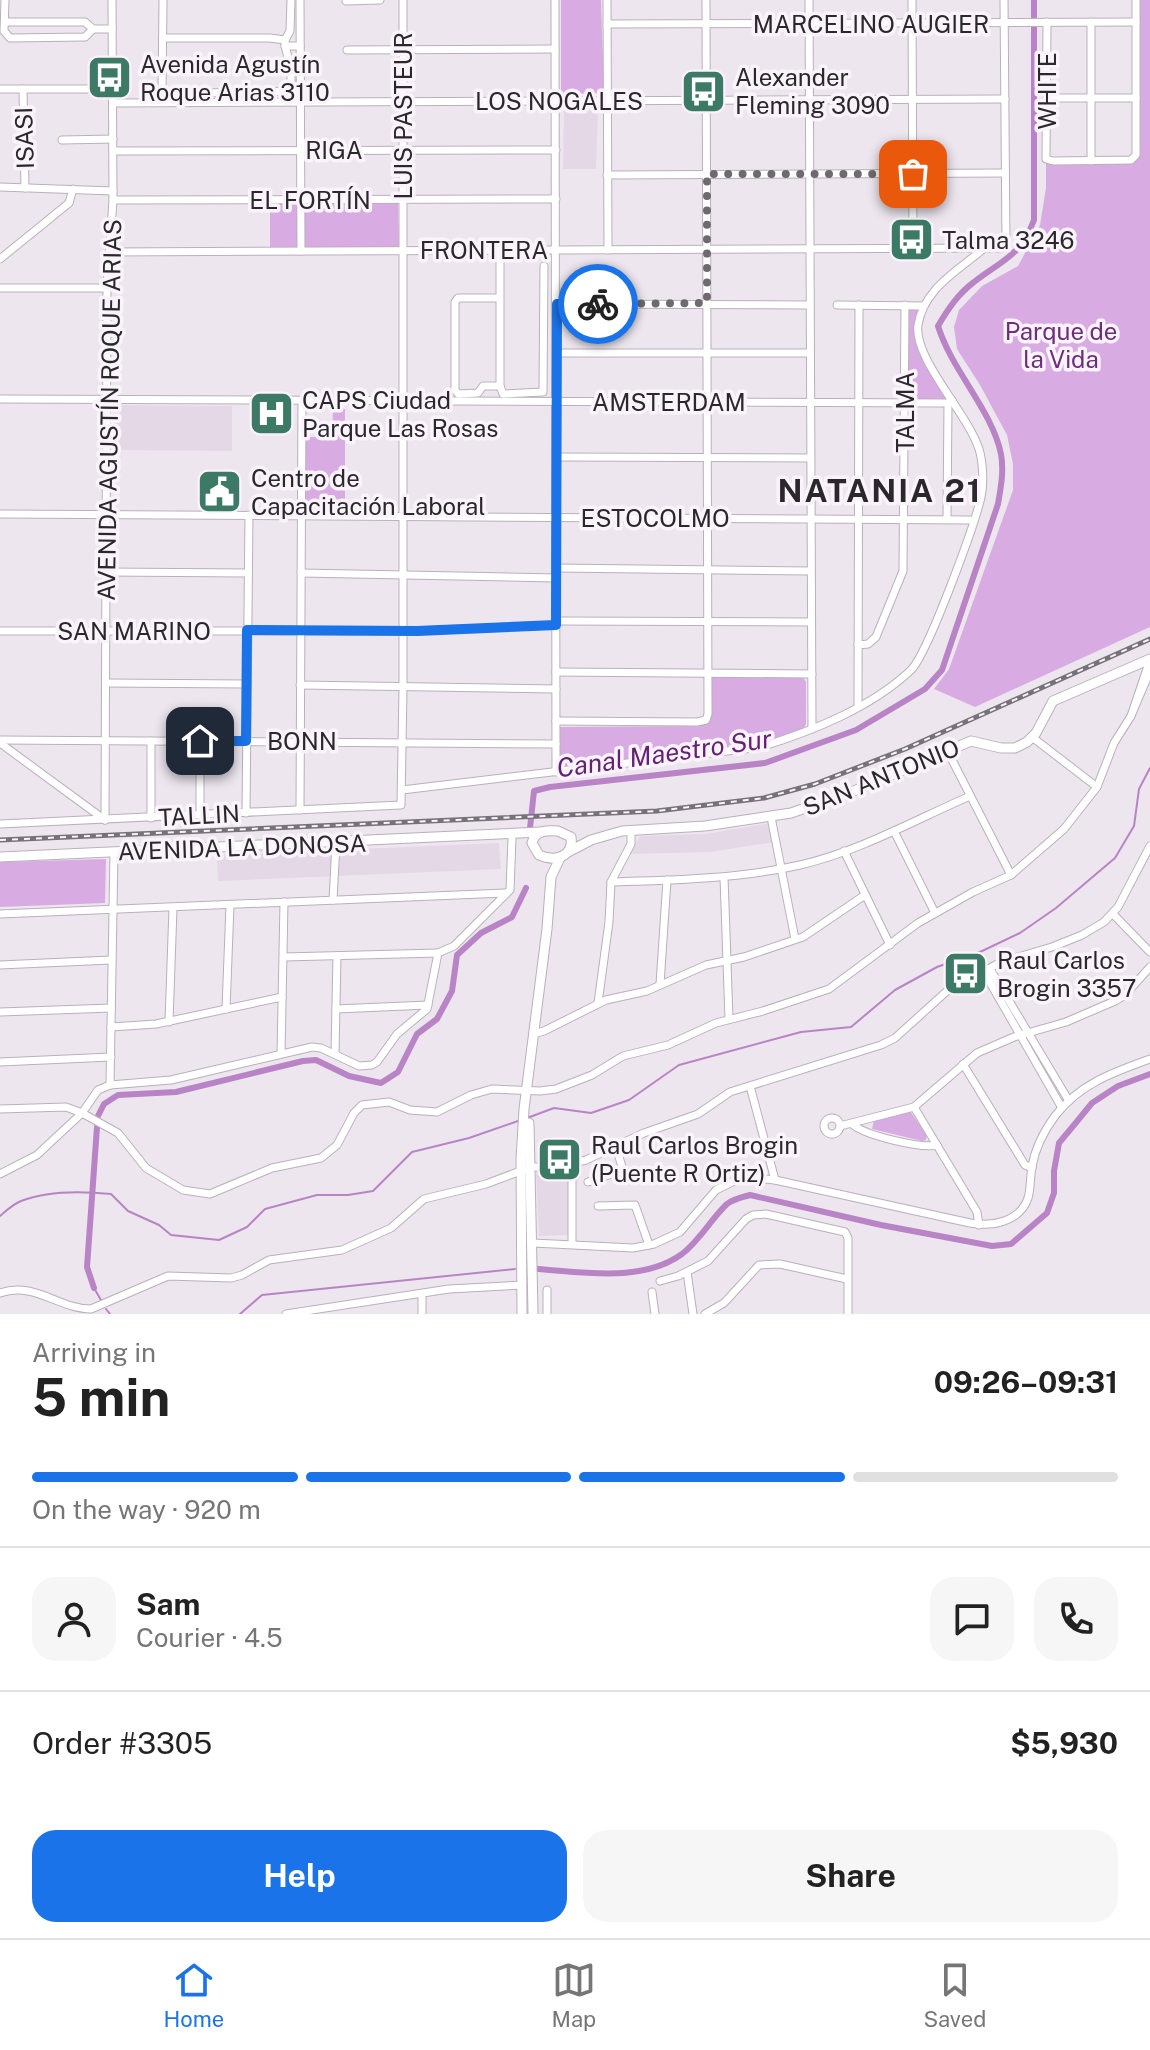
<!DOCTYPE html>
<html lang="en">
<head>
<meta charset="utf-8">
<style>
  body { margin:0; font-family:"Public Sans",sans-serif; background:#f6f6f6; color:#222; height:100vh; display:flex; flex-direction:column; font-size:30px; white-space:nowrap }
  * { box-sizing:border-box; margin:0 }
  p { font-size:26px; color:#767676 }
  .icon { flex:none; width:44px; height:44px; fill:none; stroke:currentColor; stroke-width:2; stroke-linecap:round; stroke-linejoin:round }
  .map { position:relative; height:1314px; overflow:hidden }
  .details { display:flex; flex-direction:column; background:#fff; flex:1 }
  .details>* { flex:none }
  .pin { position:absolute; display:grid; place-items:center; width:68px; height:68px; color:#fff; margin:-34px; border-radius:16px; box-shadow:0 4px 12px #0006 }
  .courier { position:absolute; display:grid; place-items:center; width:80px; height:80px; margin:-40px; border:6px solid #1a73e8; border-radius:50%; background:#fff; color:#222; box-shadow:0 2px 10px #0007 }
  .summary em { font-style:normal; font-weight:700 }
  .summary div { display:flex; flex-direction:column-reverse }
  .summary { display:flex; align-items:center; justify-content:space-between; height:136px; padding:0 32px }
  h1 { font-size:52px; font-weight:700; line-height:60px }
  .bar { display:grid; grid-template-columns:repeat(4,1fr); gap:12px 8px; align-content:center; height:96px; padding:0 32px }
  .bar i { height:10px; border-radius:6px; background:#e0e0e0 }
  .bar .selected { background:#1a73e8 }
  .bar p { grid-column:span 4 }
  .line { display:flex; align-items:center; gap:20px; padding:0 32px; border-top:2px solid #e0e0e0 }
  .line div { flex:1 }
  .round { display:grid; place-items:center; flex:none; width:84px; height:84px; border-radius:24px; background:#f6f6f6 }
  .primary-button { display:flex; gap:16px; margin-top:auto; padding:16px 32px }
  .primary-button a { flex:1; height:92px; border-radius:24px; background:#1a73e8; color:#fff; font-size:32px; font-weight:700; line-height:92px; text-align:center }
  .primary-button a+a { background:#f6f6f6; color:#222 }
  .tabs { display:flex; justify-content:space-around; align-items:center; height:112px; border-top:2px solid #e0e0e0; background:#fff; font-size:22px; color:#767676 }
  .tabs a { display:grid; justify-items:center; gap:4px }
  .tabs .selected { color:#1a73e8 }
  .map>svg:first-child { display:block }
  .built { fill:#e4d8e7 }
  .green { fill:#d8ace3 }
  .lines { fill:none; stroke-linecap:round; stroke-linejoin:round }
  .stream { stroke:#b984c6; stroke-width:2 }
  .canal { stroke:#b984c6; stroke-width:6 }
  .minor-casing { stroke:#b8b1b9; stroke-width:9 }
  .major-casing { stroke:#b8b1b9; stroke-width:11 }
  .minor { stroke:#fff; stroke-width:7 }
  .major { stroke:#fff; stroke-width:9 }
  .rail-casing { stroke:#767278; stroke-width:5 }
  .rail { stroke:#fbf3fc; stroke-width:2; stroke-dasharray:6; stroke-linecap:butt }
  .done { stroke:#6f6a70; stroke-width:8; stroke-dasharray:0 14.4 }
  .route { stroke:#1a73e8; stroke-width:10 }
  .labels { text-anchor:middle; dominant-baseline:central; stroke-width:7; stroke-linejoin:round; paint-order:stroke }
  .street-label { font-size:24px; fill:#2b282c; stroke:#fbf3fc }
  .poi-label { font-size:24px; fill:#2b282c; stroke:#fbf3fc; text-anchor:start }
  .park-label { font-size:24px; fill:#6d2c7c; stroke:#fbf3fc }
  .water-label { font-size:26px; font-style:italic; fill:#642372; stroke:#fbf3fc }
  .district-label { font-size:32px; font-weight:bold; letter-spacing:2px; fill:#2b282c; stroke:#fbf3fc }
</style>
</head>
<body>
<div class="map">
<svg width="1150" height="1314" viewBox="0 0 1150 1314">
  <rect width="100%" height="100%" fill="#ede6ef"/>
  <!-- built -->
  <g class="built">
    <polygon points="564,111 598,111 596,169 563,169"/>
    <polygon points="113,405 232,406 232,451 113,450"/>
    <polygon points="770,823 774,842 710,852 630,854 640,836 706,834"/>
    <polygon points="499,843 501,869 218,881 217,855"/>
    <polygon points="568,1171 572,1235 539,1236 536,1172"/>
  </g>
  <!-- green -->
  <g class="green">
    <polygon points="561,0 601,0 604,93 561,94"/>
    <polygon points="1136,0 1150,0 1150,627 975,707 934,689 949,669 1013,490 1013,464 1007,435 980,385 957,349 954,327 959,310 982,286 1018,266 1040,225 1046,188 1046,159 1134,159"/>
    <rect x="270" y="202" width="28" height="47"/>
    <polygon points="398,203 399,247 305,248 305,204"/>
    <polygon points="907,309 918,309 916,338 919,350 946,400 909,401"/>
    <polygon points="333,408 345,409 345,512 309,512 304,507 304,437 332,437"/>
    <polygon points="710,677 803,677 806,682 806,724 803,730 760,744 563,768 560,766 559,727 696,726 705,722"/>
    <polygon points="106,859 105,903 0,907 0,862"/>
    <polygon points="910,1111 927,1135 926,1140 922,1141 872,1129 874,1120"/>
  </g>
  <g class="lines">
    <!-- stream -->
    <g class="stream">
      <polyline points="527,1118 554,1108 591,1113 629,1100 679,1065 801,1032 851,1027 895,990 937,967 980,952 1020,933 1056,908 1115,858 1134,826 1139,789 1150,768"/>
      <path d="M0 1216C6 1211 13 1204 21 1201 49 1190 82 1191 111 1194L128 1211 159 1225 171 1235 219 1240 247 1227 265 1209 317 1195H348L373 1191 412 1152 469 1138 521 1120"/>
      <polyline points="94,1288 101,1300"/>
      <polyline points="106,1309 110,1314"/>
      <polyline points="240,1314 262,1295 515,1269"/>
    </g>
    <!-- canal -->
    <g class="canal">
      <path d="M530 828 534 791 550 787 765 763 856 730 925 689 942 670 998 504C1001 487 1004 471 1001 454 992 410 952 371 938 326 948 309 958 294 974 282 1002 260 1020 257 1034 220V0"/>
      <polyline points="98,1116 104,1104 118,1095 176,1092 303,1061 316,1060 349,1076 381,1083 398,1072 417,1034 437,1019 452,991 457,955 481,933 512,917 526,888"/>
      <path d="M538 1269C583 1272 642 1283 682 1254 700 1240 711 1219 727 1204 733 1199 743 1197 750 1195L881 1225 992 1246 1011 1244 1047 1213 1054 1193V1171L1059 1143 1074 1125 1092 1103 1118 1086 1150 1074"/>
      <polyline points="94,1288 87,1267 97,1127"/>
    </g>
    <defs>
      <g id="minor">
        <polyline points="5,0 4,31 10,38 85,37 93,29"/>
        <polyline points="163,0 162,91 165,94 291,91 291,68 285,46"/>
        <polyline points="300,0 301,251"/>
        <polyline points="555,0 556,772"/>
        <polyline points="607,0 608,250"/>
        <polyline points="809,0 812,729"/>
        <polyline points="912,0 913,249"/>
        <polyline points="346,1 380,0"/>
        <polyline points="5,22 85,22 93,29 112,29"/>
        <polyline points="1047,22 1046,159 1053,161 1131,160 1136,155 1136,0"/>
        <polyline points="1091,22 1091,161"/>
        <polyline points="607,24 1136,22"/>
        <polyline points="163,38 270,38 285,40 285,46 300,46"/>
        <polyline points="285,40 290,31 291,0"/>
        <polyline points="347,50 555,49"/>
        <polyline points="0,89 112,89"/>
        <polyline points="23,89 25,188"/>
        <polyline points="1047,98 1136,98"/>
        <polyline points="113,103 1005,99"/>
        <polyline points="62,140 113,139"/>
        <polyline points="113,151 556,150"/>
        <polyline points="607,175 1005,173"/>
        <polyline points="0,187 113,191"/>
        <polyline points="113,200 556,199"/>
        <polyline points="109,252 1002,248 1006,243 1004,0"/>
        <polyline points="0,259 69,203 73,189"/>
        <polyline points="0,288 107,288"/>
        <polyline points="499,298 458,298 455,302 455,390 458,394 478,393 483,386 500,386 503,394 543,392 544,266"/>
        <polyline points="557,304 810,305"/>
        <polyline points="837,305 924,306"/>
        <polyline points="556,353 810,353"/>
        <polyline points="500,386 500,250"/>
        <polyline points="0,399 948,403 952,400"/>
        <polyline points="556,457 810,458"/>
        <polyline points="0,514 974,520"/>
        <polyline points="947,519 948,403"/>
        <polyline points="556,568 811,571"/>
        <polyline points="106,572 248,573"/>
        <polyline points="301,573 556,578"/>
        <polyline points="556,621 811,622"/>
        <polyline points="0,631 417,631 556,625"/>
        <polyline points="858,645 868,644 876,637 903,571 905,305"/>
        <polyline points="1150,660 1131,716 1150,671"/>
        <polyline points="556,672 812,674"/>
        <polyline points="106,683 247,684"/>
        <polyline points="300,685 556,689"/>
        <polyline points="858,706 859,305"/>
        <polyline points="556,721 697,722 706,720 708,714 706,0"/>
        <polyline points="1032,737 1097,787"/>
        <polyline points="0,740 556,744"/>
        <polyline points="0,743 105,820"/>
        <polyline points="947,750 1011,875"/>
        <path d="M402 790 761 747C812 731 871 708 911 670 928 653 975 524 981 497 984 483 983 462 979 449 968 414 913 358 918 325 924 288 958 271 983 249"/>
        <polyline points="300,810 302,401"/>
        <polyline points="246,813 249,515"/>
        <polyline points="200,815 200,741"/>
        <polyline points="771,817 795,939"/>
        <polyline points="151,818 151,741"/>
        <polyline points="105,820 107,288 113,200 112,0"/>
        <polyline points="0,824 401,805 403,687 403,0"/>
        <polyline points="894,831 935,913"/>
        <polyline points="844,851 890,945"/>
        <polyline points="724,877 729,1019"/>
        <path d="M611 882C674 880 738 879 800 865 860 851 915 820 970 796"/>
        <polyline points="333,900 336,843"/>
        <polyline points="0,914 505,893"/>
        <polyline points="1113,914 1150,952"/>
        <polyline points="284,957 438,953"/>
        <polyline points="0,965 111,960"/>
        <polyline points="990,969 1069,1101"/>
        <polyline points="984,972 1062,1108"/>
        <polyline points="660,984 667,880"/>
        <polyline points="598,1003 609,922 611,882 631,844 631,830"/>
        <polyline points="226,1009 230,905"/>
        <polyline points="336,1009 428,1005"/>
        <polyline points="0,1012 111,1008"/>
        <polyline points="169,1022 173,908"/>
        <polyline points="111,1027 156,1024 282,997"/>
        <polyline points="533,1034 544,1031 606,1000 647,991 706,965 744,957 803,937 865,895"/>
        <polyline points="281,1054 284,902"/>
        <polyline points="335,1054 337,956"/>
        <polyline points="0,1062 111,1057"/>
        <polyline points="963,1064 1025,1165 1032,1168"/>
        <polyline points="110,1085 114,852"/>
        <polyline points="750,1086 775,1180"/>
        <polyline points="914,1107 977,1212 979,1225"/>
        <polyline points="0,1109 66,1107 82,1113 98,1090 110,1085 171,1080 312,1047 321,1048 359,1066 372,1065 377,1062 397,1034 427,1009 438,953 454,946 510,890 512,838"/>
        <circle cx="832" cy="1126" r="8"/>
        <path d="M852 1124C864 1135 921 1149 937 1145"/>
        <polyline points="840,1126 914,1107 977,1053 1014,1037 1066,1022 1115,1001 1125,995 1150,967"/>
        <polyline points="570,1164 572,1170 572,1244"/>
        <polyline points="0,1174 37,1155 82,1113 118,1133 146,1168 183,1190 210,1194 272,1168 321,1158 337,1145 354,1113 362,1105 389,1102 410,1110 437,1112 471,1095 492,1089 540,1091 556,1089 592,1075 623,1056 668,1045 716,1023 763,1011 829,989 918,923 973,892 1011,875 1064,829 1097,787 1114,743 1131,716"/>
        <polyline points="588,1182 623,1170 616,1147"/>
        <polyline points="598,1206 635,1205 649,1245"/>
        <path d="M533 1243 633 1248 654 1244 680 1232 716 1190 742 1177 775 1180 970 1223C992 1227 1020 1222 1028 1198 1031 1188 1030 1177 1032 1167 1035 1148 1044 1131 1055 1116 1079 1084 1114 1072 1150 1059"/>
        <polyline points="687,1272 693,1314"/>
        <polyline points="660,1281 678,1276 708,1261 746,1219 753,1215 766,1214 845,1232 848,1238 848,1314"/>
        <polyline points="547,1290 547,1314"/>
        <polyline points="652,1292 655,1314"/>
        <path d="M0 1293C34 1281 59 1309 91 1309L168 1276 231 1278 242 1275 269 1260 342 1250 391 1228 424 1199 486 1184 531 1167H556L586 1160 644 1133 698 1114 730 1092 881 1045 895 1038 947 991 1001 962 1052 947 1082 935 1104 922 1118 907 1150 846"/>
        <polyline points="422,1294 422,1314"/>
        <polyline points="286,1314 449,1289 522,1285"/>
        <polyline points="705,1314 724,1303 759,1265 780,1264 847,1279"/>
      </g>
      <g id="major">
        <path d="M558 831 571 837C574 857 555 862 539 855L532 843C535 830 547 830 558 831Z"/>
        <polyline points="568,852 591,840 622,831 705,826 791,813 849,793 971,741 1001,748 1015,748 1027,742 1036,733 1053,701 1150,659"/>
        <polyline points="0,857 542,832"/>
        <polyline points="529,1123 533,1314"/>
        <polyline points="522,1314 521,1159 524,1109 547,929 551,877 560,858"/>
      </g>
    </defs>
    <!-- minor casing -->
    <use href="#minor" class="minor-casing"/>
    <!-- major casing -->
    <use href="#major" class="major-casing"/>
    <!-- minor -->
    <use href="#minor" class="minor"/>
    <!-- major -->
    <use href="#major" class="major"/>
    <defs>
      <polyline id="rail" points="0,840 657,811 764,798 815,784 905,749 1150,639"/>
    </defs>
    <!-- rail casing -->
    <use href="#rail" class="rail-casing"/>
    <!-- rail -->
    <use href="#rail" class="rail"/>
  </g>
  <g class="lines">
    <!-- done -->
    <polyline class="done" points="598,304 707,303 707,174 913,174"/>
    <!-- route -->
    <polyline class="route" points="200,741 246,741 247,630 417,631 556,625 557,304 598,304"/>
  </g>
  <!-- icons -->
  <defs>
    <symbol id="bus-square" viewBox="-11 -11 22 22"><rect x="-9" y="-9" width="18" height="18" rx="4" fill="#3d7a66" stroke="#fbf3fc"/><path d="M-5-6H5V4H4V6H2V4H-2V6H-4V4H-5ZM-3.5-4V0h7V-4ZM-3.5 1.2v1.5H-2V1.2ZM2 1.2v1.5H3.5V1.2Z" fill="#fff"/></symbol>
    <symbol id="hospital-square" viewBox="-11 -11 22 22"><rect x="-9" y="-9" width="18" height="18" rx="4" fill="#3d7a66" stroke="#fbf3fc"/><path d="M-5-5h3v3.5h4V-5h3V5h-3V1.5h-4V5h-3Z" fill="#fff"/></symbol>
    <symbol id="civic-square" viewBox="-11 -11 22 22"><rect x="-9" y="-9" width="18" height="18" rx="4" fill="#3d7a66" stroke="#fbf3fc"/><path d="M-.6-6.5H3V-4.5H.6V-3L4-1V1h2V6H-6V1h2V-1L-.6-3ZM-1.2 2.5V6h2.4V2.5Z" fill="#fff"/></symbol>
  </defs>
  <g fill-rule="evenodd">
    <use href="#bus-square" x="84" y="52" width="51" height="51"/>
    <use href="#bus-square" x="678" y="66" width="51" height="51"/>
    <use href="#bus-square" x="886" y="214" width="51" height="51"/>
    <use href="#hospital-square" x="246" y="388" width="51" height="51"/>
    <use href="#civic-square" x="194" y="466" width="51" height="51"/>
    <use href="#bus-square" x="940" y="948" width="51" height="51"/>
    <use href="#bus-square" x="534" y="1134" width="51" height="51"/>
  </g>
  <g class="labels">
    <!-- street labels -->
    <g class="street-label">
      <text x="871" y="24">MARCELINO AUGIER</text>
      <text transform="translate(1047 91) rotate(-90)">WHITE</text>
      <text x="559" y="101">LOS NOGALES</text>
      <text transform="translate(403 116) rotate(-90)">LUIS PASTEUR</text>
      <text transform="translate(24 138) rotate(-92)">ISASI</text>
      <text x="334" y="150">RIGA</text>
      <text x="310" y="200">EL FORTÍN</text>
      <text x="484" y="250">FRONTERA</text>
      <text x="669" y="402">AMSTERDAM</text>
      <text transform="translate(109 410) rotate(-89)">AVENIDA AGUSTÍN ROQUE ARIAS</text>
      <text transform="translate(905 412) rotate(-90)">TALMA</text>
      <text x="655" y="518">ESTOCOLMO</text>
      <text x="134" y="631">SAN MARINO</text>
      <text x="302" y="741">BONN</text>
      <text transform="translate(881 777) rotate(-22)">SAN ANTONIO</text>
      <text transform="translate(199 815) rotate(-3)">TALLIN</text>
      <text transform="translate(242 847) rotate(-2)">AVENIDA LA DONOSA</text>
    </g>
    <!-- poi labels -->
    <g class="poi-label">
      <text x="140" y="64">Avenida Agustín<tspan x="140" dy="28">Roque Arias 3110</tspan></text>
      <text x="735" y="77">Alexander<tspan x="735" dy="28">Fleming 3090</tspan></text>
      <text x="942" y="240">Talma 3246</text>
      <text x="302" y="400">CAPS Ciudad<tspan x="302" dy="28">Parque Las Rosas</tspan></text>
      <text x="251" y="478">Centro de<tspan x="251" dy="28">Capacitación Laboral</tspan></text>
      <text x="997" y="960">Raul Carlos<tspan x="997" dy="28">Brogin 3357</tspan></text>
      <text x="591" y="1145">Raul Carlos Brogin<tspan x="591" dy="28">(Puente R Ortiz)</tspan></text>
    </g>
    <!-- park labels -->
    <g class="park-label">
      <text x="1061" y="331">Parque de<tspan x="1061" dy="28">la Vida</tspan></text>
    </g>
    <!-- water labels -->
    <g class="water-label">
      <text transform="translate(664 753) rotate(-8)">Canal Maestro Sur</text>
    </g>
    <!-- district labels -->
    <g class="district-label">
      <text x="880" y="490">NATANIA 21</text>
    </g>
  </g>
</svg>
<div class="pin" style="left:913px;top:174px;background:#ea580c"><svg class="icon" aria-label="bag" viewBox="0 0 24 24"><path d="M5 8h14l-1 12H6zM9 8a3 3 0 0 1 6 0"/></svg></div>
<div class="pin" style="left:200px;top:741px;background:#1f2937"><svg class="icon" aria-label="home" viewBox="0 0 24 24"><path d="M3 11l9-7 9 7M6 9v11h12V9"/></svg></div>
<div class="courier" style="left:598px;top:304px"><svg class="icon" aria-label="bike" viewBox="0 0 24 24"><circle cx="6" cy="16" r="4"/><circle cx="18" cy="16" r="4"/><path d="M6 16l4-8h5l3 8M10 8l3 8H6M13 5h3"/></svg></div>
</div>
<section class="details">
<div class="summary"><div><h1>5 min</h1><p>Arriving in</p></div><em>09:26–09:31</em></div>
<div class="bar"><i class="selected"></i><i class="selected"></i><i class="selected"></i><i></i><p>On the way · 920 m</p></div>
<div class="line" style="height:144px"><a class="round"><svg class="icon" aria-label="person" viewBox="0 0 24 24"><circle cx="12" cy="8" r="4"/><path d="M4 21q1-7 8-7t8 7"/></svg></a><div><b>Sam</b><p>Courier · 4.5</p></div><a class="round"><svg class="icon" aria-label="chat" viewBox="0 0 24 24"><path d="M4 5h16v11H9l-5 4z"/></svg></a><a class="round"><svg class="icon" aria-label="phone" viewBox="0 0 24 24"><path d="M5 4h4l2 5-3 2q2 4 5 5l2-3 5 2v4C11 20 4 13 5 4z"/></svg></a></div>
<div class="line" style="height:104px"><div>Order #3305</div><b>$5,930</b></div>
<div class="primary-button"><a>Help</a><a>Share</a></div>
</section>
<nav class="tabs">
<a class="selected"><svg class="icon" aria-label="home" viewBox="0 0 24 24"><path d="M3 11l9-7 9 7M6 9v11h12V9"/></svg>Home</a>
<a><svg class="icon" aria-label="map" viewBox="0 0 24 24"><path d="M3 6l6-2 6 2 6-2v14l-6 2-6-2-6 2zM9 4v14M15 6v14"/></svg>Map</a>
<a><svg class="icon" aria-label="saved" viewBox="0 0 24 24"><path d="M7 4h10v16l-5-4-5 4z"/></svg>Saved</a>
</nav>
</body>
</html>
